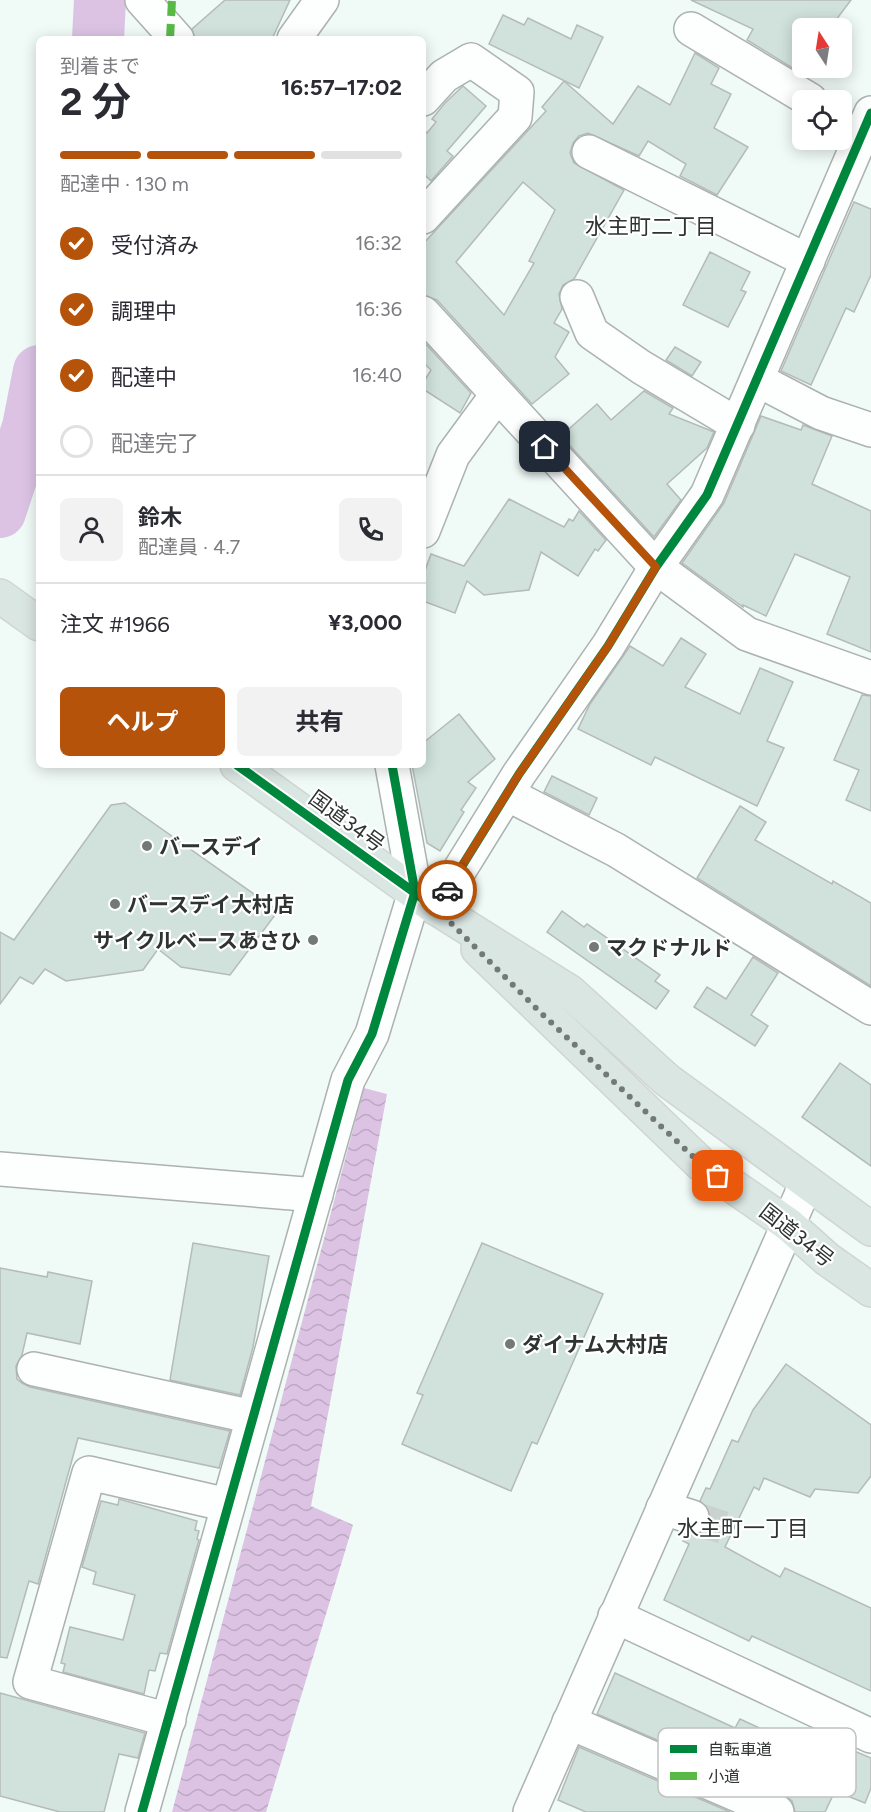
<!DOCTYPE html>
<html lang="ja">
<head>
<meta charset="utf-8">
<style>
  body { margin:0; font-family:Figtree,"Noto Sans JP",sans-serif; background:#f2f2f3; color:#2b2b33; height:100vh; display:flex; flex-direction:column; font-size:22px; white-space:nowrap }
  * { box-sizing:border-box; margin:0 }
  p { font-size:20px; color:#7c7c81 }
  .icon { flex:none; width:33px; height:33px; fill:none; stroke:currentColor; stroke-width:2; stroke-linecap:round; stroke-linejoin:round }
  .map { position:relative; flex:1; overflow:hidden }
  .sheet { position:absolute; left:36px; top:36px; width:390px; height:732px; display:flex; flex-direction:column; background:#fff; border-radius:9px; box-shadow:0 3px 15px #0003 }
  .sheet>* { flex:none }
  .needle { width:39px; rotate:348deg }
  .fabs { position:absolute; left:792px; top:18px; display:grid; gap:12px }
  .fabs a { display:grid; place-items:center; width:60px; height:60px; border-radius:9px; background:#fff; box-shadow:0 3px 15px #0003; font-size:30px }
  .pin { position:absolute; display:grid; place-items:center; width:51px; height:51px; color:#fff; margin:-26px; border-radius:12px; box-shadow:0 3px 9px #0006 }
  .courier { position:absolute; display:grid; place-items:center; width:60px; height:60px; margin:-30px; border:4px solid #b45309; border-radius:50%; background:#fff; color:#222; box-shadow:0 2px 8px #0007 }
  .headline em { font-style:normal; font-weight:700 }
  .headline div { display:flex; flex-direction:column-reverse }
  .headline { display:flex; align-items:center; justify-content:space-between; height:102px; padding:0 24px }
  h1 { font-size:39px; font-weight:700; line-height:45px }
  .bar { display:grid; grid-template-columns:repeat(4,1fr); gap:9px 6px; align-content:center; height:72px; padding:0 24px }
  .bar i { height:8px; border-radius:4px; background:#e1e1e2 }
  .bar .on { background:#b45309 }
  .bar p { grid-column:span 4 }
  .line { display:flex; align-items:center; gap:15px; padding:0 24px; border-top:2px solid #e1e1e2 }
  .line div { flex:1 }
  .round { display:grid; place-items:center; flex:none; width:63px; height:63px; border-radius:9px; background:#f2f2f3 }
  ol { padding:0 24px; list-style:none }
  li { display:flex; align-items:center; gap:18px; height:66px }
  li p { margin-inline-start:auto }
  li .icon { padding:6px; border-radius:50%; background:#b45309; color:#fff; stroke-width:4 }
  li:last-child { color:#7c7c81 }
  li i { width:33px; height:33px; border:3px solid #e1e1e2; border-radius:50% }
  .cta { display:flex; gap:12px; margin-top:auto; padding:12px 24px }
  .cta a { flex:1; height:69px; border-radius:9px; background:#b45309; color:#fff; font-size:24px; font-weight:700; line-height:69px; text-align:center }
  .cta a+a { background:#f2f2f3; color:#2b2b33 }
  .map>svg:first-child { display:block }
  .water { fill:url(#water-waves) }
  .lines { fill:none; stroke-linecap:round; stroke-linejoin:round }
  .river { stroke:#dcc3e4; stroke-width:52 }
  .building { fill:#d0e2db; stroke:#b4bbb8; stroke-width:1.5; fill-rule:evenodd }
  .minor-tunnel { stroke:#c9d2cf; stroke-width:33; stroke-dasharray:33 16; stroke-linecap:butt }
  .minor-casing { stroke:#acb2b0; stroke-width:36 }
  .highway-casing { stroke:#d0d5d3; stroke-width:36 }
  .minor { stroke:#fdfefe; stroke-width:33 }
  .highway { stroke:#dae6e2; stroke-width:33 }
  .quiet { stroke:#58b947; stroke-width:8; stroke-dasharray:15 8; stroke-linecap:butt }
  .cycleway-casing { stroke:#fff; stroke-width:13 }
  .cycleway { stroke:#00873e; stroke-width:9 }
  .done { stroke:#727977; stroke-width:6; stroke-dasharray:0 10.8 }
  .route { stroke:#b45309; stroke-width:8 }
  .poi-dot { fill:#727977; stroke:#fff; stroke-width:2 }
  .labels { text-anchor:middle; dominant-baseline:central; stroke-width:4.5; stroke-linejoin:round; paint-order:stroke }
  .street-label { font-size:21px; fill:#2e3432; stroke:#fff }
  .poi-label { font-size:21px; font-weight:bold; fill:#2e3432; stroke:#fff; text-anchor:start }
  .neighbourhood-label { font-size:22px; fill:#2e3432; stroke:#fff }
  .key { fill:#fff; stroke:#c0c2c2; stroke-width:1.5 }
  .key-label { font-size:16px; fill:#2e3432 }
</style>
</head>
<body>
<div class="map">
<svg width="871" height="1812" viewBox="0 0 871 1812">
  <defs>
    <pattern id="water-waves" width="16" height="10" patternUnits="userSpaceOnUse" patternTransform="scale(1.5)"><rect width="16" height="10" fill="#dcc3e4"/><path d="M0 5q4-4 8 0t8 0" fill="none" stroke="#bda8c4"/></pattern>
  </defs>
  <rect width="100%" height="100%" fill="#f0faf6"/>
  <!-- water -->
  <polygon class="water" points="364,1088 387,1094 311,1506 353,1525 266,1812 172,1812"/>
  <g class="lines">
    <!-- river -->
    <g class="river">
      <polyline points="98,39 100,0"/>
      <polyline points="0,512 28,427 39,371"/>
    </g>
  </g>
  <!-- building -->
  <g class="building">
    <polygon points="225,0 290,0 272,39 195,39 192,29"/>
    <polygon points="691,0 851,0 830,28 802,28 802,67 799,72 747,40 753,29"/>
    <polygon points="503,15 524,25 528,18 571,39 577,25 603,37 579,88 489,44"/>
    <path d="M695 53 719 68 711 84 731 94 714 128 748 147 717 195 680 176 686 164 648 141 639 156 588 133 579 136 573 143 570 153 574 163 624 190 574 279 563 285 559 294 562 309 554 323 569 332 555 357 569 374 532 404 437 300 423 295V244L546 111 542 107 564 81 613 124 638 86 670 105ZM523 182 555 210 529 261 534 263 504 315 456 262Z"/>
    <polygon points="463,86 486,106 447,151 453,156 431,181 426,176 423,179 423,129 427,133 436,122 432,119 445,103"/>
    <polygon points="854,202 871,209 871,275 854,312 846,308 811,385 781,371"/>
    <polygon points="710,252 750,272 741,290 746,292 728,327 683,305"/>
    <polygon points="423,341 471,393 460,413 423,389 423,383 431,370 423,362"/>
    <polygon points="675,347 701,362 692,376 666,360"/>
    <polygon points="644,391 673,408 669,414 714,432 707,448 667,484 681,500 654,537 561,436 597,404 611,420"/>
    <polygon points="761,416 801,430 803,425 832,436 812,484 871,511 871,652 827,634 850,577 795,554 766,616 743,605 743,607 682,563 724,503"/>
    <polygon points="509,499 564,527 569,519 573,521 579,511 606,540 598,551 595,549 578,576 541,552 529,590 484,595 467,581 455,613 423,601 423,576 431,554 464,566"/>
    <polygon points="681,638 706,654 685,687 740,714 760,668 793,682 767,741 784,748 757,806 655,757 651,765 578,729 590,704 630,646 663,666"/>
    <polygon points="862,695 871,696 871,811 846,800 859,770 834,760"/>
    <polygon points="459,714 495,759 468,782 476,788 461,810 464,812 440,851 427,843 412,765 423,765 423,743"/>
    <polygon points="552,776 597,798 589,815 544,792"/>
    <polygon points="125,803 278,911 230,975 181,967 158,949 143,970 66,981 45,969 33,984 20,977 0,1004 0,932 14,940 111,805"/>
    <polygon points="740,806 766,822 755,840 832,884 833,881 871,903 871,986 697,878"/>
    <polygon points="562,911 584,927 587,924 660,975 655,981 669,991 656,1009 547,932"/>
    <polygon points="753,957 778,973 751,1015 768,1026 755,1046 694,1007 707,987 726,999"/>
    <polygon points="840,1063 871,1085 871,1166 802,1117"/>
    <polygon points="193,1243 269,1256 253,1347 240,1395 170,1380"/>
    <polygon points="482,1243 603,1294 537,1444 532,1442 511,1491 402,1444 423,1395 417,1393"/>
    <polygon points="0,1268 47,1277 48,1272 92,1281 80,1344 27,1333 22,1355 16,1366 17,1379 22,1383 30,1387 230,1431 219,1468 78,1438 38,1584 29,1581 7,1658 0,1657"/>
    <polygon points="786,1364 871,1425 871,1476 858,1493 815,1489 810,1497 764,1478 759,1490 754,1487 725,1547 780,1577 785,1568 871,1608 871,1691 752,1636 749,1641 664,1600 689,1544 683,1541 686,1535 697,1535 704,1531 710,1523 710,1512 700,1501 706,1488 710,1489 732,1440 738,1442 753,1410"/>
    <polygon points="119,1499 197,1521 195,1530 199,1531 197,1539 199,1540 167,1654 160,1653 155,1671 149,1670 144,1694 63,1672 65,1664 61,1663 70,1627 123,1640 135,1595 93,1584 96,1572 82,1567 101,1501 118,1505"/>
    <polygon points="615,1673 735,1728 740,1719 833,1762 840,1745 871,1758 871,1788 865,1803 835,1791 825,1812 795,1812 792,1801 784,1795 597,1714"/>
    <polygon points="0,1693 145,1733 138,1758 119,1754 104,1812 60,1812 0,1796"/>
    <polygon points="579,1747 730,1812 586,1812 558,1800"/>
  </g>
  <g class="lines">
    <!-- minor-tunnel -->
    <polyline class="minor-tunnel" points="692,1517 733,1531"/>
    <defs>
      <g id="minor">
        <polyline points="142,0 177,39"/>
        <polyline points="691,29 810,100"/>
        <polyline points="294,39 322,0"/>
        <polyline points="423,99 444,76 471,60 517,92 515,117 423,217"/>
        <polyline points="589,152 808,261"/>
        <polyline points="577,297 592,333 641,367 738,425"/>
        <polyline points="423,313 656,567 747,634 871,678"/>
        <polyline points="758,380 821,413 871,430"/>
        <polyline points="423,531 453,455 497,395"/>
        <polyline points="507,794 616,850 871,1008"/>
        <polyline points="436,908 519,774 608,646 656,567 707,495 871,113"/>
        <polyline points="0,1169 316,1195"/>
        <polyline points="34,1369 253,1417"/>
        <polyline points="663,1508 692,1517"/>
        <polyline points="615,1616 871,1736"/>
        <polyline points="169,1720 30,1682 89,1473 228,1505"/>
        <polyline points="569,1722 777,1812"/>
        <polyline points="142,1812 348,1080 372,1034 415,892 392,765"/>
        <polyline points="530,1812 806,1184"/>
      </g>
      <g id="highway">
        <polyline points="0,596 39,624"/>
        <polyline points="237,765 436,908 570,992 667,1080 871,1229"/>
        <polyline points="478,949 701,1164 789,1225 827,1259 871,1290"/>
      </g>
    </defs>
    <!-- minor casing -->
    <use href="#minor" class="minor-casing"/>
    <!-- highway casing -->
    <use href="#highway" class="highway-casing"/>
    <!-- minor -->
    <use href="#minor" class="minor"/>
    <!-- highway -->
    <use href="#highway" class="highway"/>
    <!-- quiet -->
    <polyline class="quiet" points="170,39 172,0"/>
    <defs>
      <g id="cycleway">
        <polyline points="237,765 436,908 519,774 608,646 656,567 707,495 871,113"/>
        <polyline points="142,1812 348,1080 372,1034 415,892 392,765"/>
      </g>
    </defs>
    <!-- cycleway casing -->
    <use href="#cycleway" class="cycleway-casing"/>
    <!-- cycleway -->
    <use href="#cycleway" class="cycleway"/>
  </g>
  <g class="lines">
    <!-- done -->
    <polyline class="done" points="447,890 436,908 541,1013 701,1164 718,1176"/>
    <!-- route -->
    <polyline class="route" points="447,890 519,774 608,646 656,567 545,447"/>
  </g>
  <!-- markers -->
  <g class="poi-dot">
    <circle cx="147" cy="846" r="6"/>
    <circle cx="115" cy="904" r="6"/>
    <circle cx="313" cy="940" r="6"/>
    <circle cx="594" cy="947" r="6"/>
    <circle cx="510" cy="1344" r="6"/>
  </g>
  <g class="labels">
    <!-- street labels -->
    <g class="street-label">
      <text transform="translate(347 821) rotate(36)">国道34号</text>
      <text transform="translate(797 1235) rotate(38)">国道34号</text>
    </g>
    <!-- poi labels -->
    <g class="poi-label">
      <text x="159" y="846">バースデイ</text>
      <text x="127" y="904">バースデイ大村店</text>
      <text x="301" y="940" text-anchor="end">サイクルベースあさひ</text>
      <text x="606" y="947">マクドナルド</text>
      <text x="522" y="1344">ダイナム大村店</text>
    </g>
    <!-- neighbourhood labels -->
    <g class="neighbourhood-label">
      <text x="651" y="226">水主町二丁目</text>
      <text x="743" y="1528">水主町一丁目</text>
    </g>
  </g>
  <!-- legend -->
  <rect x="658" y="1728" width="198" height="69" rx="9" class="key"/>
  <rect x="670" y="1745" width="27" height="8" fill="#00873e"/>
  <rect x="670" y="1772" width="27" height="8" fill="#58b947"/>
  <g class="key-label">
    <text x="708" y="1755">自転車道</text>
    <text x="708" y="1782">小道</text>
  </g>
</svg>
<div class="fabs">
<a><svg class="needle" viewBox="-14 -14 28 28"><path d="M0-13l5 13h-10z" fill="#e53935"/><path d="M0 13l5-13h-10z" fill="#7c7c81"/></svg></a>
<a><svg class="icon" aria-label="locate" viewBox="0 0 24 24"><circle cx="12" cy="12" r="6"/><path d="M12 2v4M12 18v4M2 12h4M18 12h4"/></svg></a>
</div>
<div class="pin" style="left:718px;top:1176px;background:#ea580c"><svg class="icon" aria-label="bag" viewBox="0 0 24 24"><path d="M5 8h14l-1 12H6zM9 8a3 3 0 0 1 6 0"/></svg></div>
<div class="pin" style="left:545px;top:447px;background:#1f2937"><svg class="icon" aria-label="home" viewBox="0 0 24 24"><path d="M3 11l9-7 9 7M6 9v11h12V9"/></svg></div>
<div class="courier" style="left:447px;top:890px"><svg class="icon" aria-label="car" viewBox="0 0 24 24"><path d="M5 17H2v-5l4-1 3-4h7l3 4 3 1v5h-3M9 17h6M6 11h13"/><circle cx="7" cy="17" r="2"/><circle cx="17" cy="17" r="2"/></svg></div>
<section class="sheet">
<div class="headline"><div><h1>2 分</h1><p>到着まで</p></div><em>16:57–17:02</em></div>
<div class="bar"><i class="on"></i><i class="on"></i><i class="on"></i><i></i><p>配達中 · 130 m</p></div>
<ol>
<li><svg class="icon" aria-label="check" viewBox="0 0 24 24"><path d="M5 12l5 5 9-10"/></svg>受付済み<p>16:32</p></li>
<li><svg class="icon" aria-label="check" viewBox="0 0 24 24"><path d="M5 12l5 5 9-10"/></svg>調理中<p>16:36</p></li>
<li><svg class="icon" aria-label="check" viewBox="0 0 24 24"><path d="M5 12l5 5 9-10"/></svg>配達中<p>16:40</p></li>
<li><i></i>配達完了</li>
</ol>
<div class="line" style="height:108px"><a class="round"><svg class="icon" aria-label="person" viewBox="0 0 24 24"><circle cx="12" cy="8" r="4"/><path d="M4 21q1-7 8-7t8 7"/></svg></a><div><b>鈴木</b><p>配達員 · 4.7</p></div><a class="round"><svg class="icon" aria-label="phone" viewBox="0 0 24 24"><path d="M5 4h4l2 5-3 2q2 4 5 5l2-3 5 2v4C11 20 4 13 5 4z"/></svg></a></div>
<div class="line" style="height:78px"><div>注文 #1966</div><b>¥3,000</b></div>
<div class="cta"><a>ヘルプ</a><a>共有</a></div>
</section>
</div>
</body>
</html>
